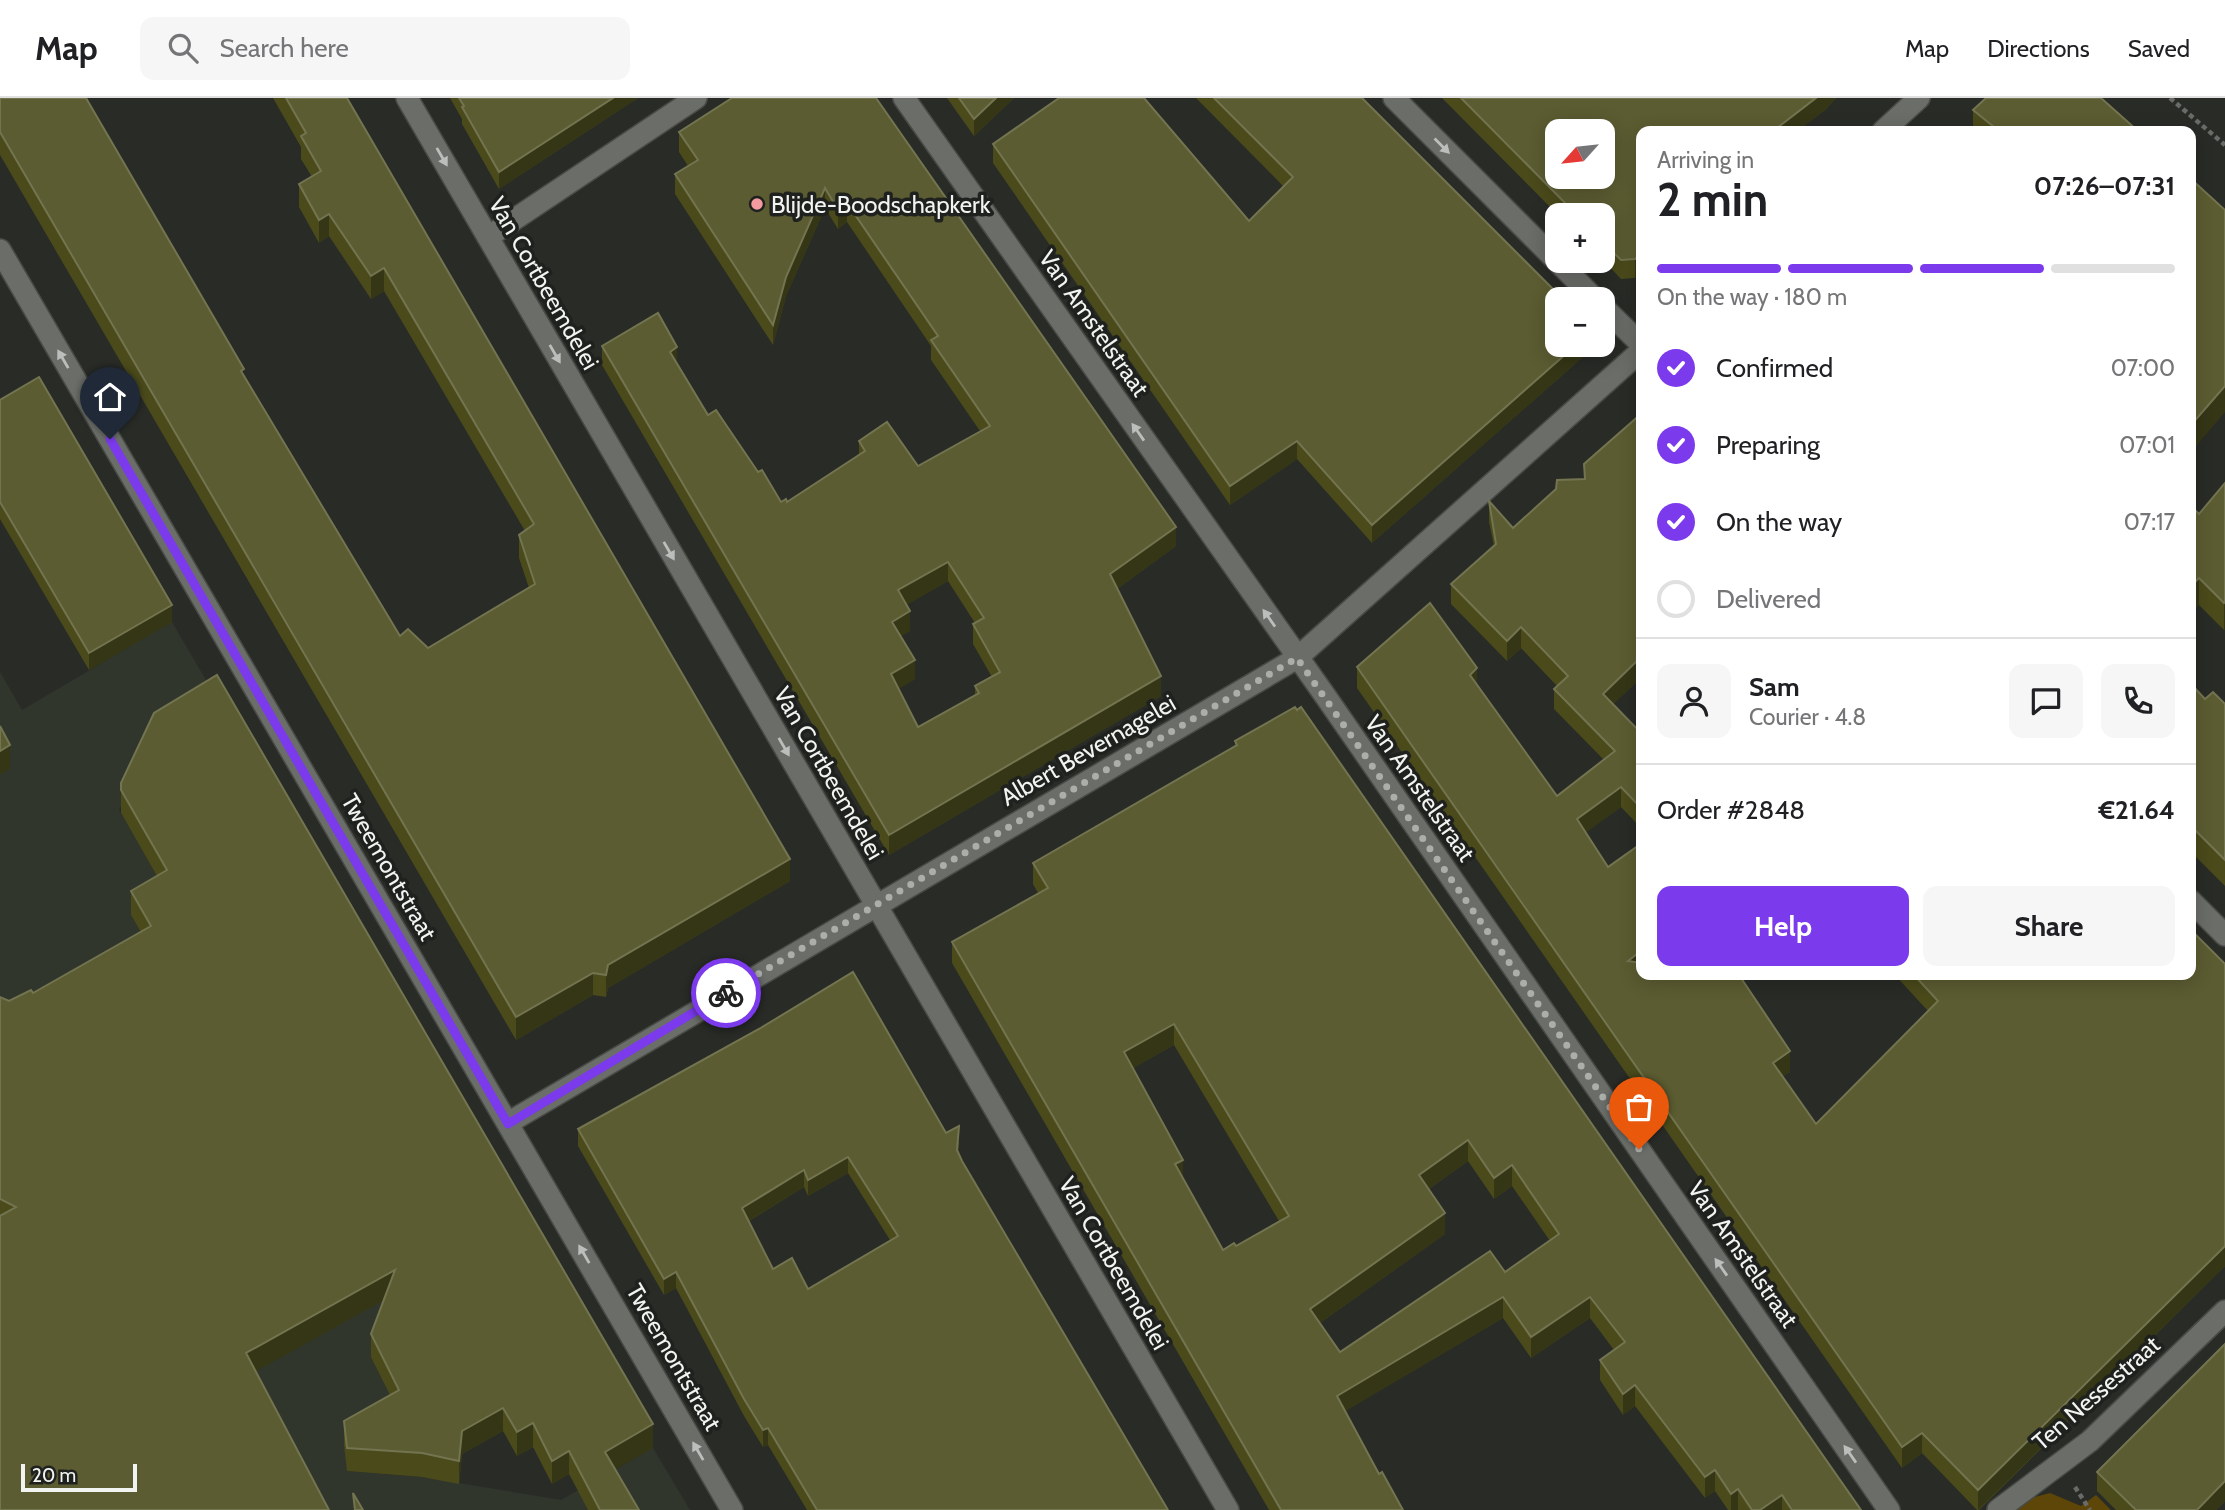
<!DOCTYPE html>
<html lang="en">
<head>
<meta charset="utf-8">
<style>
  body { margin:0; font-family:Cabin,sans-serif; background:#f6f6f6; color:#202124; height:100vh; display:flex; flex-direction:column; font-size:26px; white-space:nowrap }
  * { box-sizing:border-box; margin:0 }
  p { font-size:23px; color:#757577 }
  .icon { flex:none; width:38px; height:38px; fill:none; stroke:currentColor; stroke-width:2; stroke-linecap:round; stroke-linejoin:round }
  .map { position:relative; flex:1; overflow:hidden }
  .details { position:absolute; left:1636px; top:28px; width:560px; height:854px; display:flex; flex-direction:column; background:#fff; border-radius:14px; box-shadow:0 4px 18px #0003 }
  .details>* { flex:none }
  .needle { width:46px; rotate:243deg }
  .tools { position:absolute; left:1545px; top:21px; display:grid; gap:14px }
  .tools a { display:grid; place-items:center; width:70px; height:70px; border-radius:14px; background:#fff; box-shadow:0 4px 18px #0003; font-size:35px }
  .scale { position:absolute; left:21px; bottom:18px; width:116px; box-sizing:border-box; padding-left:7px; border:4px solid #f2f4f1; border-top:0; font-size:19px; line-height:24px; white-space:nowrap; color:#f2f4f1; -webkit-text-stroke:5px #1f211e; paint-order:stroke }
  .pin { position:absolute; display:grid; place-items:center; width:60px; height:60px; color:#fff; margin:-72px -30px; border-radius:50% 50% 50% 0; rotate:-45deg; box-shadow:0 0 7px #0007 }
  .pin .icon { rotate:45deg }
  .courier { position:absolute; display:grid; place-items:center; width:70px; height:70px; margin:-35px; border:5px solid #7c3aed; border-radius:50%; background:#fff; color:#222; box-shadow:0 2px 9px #0007 }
  .summary em { font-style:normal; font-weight:800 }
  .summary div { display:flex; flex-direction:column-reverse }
  .summary { display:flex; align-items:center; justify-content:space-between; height:119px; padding:0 21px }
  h1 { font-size:46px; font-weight:800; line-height:52px }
  .bar { display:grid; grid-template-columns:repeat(4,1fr); gap:10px 7px; align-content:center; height:84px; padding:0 21px }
  .bar i { height:9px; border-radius:5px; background:#e0e0e0 }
  .bar .active { background:#7c3aed }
  .bar p { grid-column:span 4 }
  .line { display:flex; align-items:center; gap:18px; padding:0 21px; border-top:2px solid #e0e0e0 }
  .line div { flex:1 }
  .round { display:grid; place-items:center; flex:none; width:74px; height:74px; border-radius:14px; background:#f6f6f6 }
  ol { padding:0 21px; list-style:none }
  li { display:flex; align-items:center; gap:21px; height:77px }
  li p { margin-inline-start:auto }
  li .icon { padding:7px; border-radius:50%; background:#7c3aed; color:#fff; stroke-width:4 }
  li:last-child { color:#757577 }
  li i { width:38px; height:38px; border:4px solid #e0e0e0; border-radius:50% }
  .action { display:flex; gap:14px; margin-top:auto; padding:14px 21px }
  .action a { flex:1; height:80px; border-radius:14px; background:#7c3aed; color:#fff; font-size:28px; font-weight:800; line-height:80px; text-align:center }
  .action a+a { background:#f6f6f6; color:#202124 }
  header { display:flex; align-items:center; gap:42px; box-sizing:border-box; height:98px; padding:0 35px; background:#fff; border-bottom:2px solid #e0e0e0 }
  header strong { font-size:33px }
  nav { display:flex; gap:38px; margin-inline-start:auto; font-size:24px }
  .search { width:490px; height:63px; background:#f6f6f6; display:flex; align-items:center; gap:18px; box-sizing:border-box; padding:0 24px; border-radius:14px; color:#757577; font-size:26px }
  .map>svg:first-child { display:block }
  .built { fill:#31362d }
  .green { fill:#5d4608 }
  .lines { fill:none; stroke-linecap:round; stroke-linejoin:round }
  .minor-casing { stroke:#484a46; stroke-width:24 }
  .path { stroke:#696b68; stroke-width:4.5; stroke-dasharray:5 3.5; stroke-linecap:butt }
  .minor { stroke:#6b6d69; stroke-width:21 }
  .wall { fill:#4a4a1b; fill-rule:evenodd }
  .shaded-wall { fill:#353616 }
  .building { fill:#5c5c32; stroke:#737450; stroke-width:2; fill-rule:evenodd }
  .oneway { fill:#bcbebb }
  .done { stroke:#acaeaa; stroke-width:7; stroke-dasharray:0 12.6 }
  .route { stroke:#7c3aed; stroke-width:9 }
  .poi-dot { fill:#f49b9f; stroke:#1f211e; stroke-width:2.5 }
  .labels { text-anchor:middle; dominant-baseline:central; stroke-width:7; stroke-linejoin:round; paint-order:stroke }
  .poi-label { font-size:24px; fill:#f2f4f1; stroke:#1f211e; text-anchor:start }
  .street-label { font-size:24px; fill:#f2f4f1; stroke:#1f211e }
</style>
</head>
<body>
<header>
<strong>Map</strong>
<div class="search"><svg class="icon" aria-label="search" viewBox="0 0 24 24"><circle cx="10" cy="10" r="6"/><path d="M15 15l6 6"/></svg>Search here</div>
<nav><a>Map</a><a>Directions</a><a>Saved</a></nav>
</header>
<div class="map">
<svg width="2225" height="1412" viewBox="0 0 2225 1412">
  <rect width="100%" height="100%" fill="#292b27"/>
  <!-- built -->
  <polygon class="built" points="172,524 217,601 154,638 119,712 398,1190 551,1175 347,1373 422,1379 561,1402 653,1350 690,1412 0,1412 0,574 22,612"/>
  <!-- green -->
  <polygon class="green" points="2050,1395 2081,1408 2096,1397 2111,1412 2015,1412 2027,1401"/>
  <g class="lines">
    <defs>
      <g id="minor">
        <polyline points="407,0 1228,1412"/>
        <polyline points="904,0 1326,599 1889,1412"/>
        <polyline points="1394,0 1595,201"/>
        <polyline points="1883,33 1919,0"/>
        <polyline points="488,139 696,0"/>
        <polyline points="0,152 732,1412"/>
        <polyline points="1603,209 1642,247"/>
        <polyline points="2191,803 2225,837"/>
        <polyline points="508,1025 1297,560 1642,252"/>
        <polyline points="1998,1412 2090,1343 2225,1213"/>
      </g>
    </defs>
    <!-- minor casing -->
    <use href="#minor" class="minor-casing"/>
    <!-- path -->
    <g class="path">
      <polyline points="2170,0 2225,47"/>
      <polyline points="2075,1389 2090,1412"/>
    </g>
    <!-- minor -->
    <use href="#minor" class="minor"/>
  </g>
  <!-- wall -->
  <g class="wall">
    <polygon points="0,0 244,279 400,538 428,550 529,490 519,460 519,437 525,433 384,193 371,201 329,138 319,145 299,109 299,86 312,79 301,61 301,49 273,0 347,0 790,783 608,890 606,899 593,897 516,942 0,57"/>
    <polygon points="450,0 638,0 499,91 462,26 462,21"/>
    <path d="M876 0 1176 448 1117 491 1161 598 889 757 602 267V248L677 266 708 317 758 374 781 404H787L859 357V343L918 368 980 333 931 262V248L847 124 838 131 825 110 786 198 773 247 675 96V76L688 68 679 54V34ZM948 483 975 525 973 526V546L992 579 975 588V597L918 629 898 591 915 581 901 538 910 533 906 507Z"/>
    <polygon points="947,0 1014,0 974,38"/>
    <polygon points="1196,0 1362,0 1593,247 1593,250 1372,445 1297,361 1230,407 993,65 993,46 1249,123 1283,88"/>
    <polygon points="1442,0 1836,0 1825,12 1797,33 1642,33 1635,180 1621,181 1603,162 1603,117 1558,117"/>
    <polygon points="1973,12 2138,33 1973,33"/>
    <polygon points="0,302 172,524 89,572 0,421"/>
    <polygon points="1642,315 1642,579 1613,606 1642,636 1642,731 1621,709 1586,734 1642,877 1790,974 1782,979 1816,1026 1928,913 1895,877 2191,877 2225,1168 1979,1412 1977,1412 1922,1355 1902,1370 1357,590 1357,569 1477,587 1557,698 1604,662 1554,611 1554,591 1557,588 1521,550 1507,563 1451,506 1451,486 1494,448 1489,424 1489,403 1513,430 1556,391 1584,381 1584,366"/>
    <polygon points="2225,385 2225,531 2224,532 2199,507 2199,416"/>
    <polygon points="2191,586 2205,601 2225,606 2225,788 2191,754"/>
    <path d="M1235 643 1861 1412H1728L1715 1393 1705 1400 1635 1308 1623 1317 1600 1282V1262L1614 1252 1590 1220 1531 1260 1503 1220 1345 1313 1379 1376 1403 1412H1269L952 865V844L1038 795 1033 786V765L1235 648ZM1174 947 1279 1123 1236 1148 1223 1152 1183 1080 1133 970ZM1468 1063 1494 1101 1512 1088 1550 1143 1505 1174 1340 1254 1320 1225 1445 1136 1429 1091Z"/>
    <polygon points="121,685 653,1350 615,1371 639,1412 588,1412 569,1376 552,1386 533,1349 517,1358 503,1333 462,1356 459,1386 422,1379 347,1373 344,1347 344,1323 390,1297 371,1259 371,1236 384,1202 255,1273 0,1412 0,899 9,903 33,895 141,834 131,817 131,793 157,778 121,715"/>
    <path d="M578 1031 946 1035 959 1044 958 1055 962 1063 1168 1412H807L768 1347 763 1349 744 1318 676 1190 664 1197 578 1048ZM848 1075 890 1142 808 1191 773 1171 749 1123 804 1089 808 1098Z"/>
    <polygon points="2225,1246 2225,1403 2216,1412 2116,1412 2097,1393 2097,1374"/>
  </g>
  <!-- shaded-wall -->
  <g class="shaded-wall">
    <polygon points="613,0 638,0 499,91 499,74"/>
    <polygon points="996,0 1014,0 974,38 974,21"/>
    <polygon points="1816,0 1836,0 1825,12 1797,33 1773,33"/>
    <polygon points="825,90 825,110 786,198 773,247 773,227 786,179"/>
    <polygon points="847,105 847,124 838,131 838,112"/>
    <polygon points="329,116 329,138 319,145 319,122"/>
    <polygon points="1642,155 1642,174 1635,180 1635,161"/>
    <polygon points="384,170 384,193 371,201 371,178"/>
    <polygon points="1576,247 1593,247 1593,250 1372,445 1372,427"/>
    <polygon points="677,249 677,269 670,254"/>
    <polygon points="2225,288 2225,314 2191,354 2191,327"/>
    <polygon points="1297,343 1297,361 1230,407 1230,388"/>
    <polygon points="1176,429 1176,448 1110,496 1110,476"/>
    <polygon points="948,464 948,483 898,512 898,492"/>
    <polygon points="2199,480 2199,507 2191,515 2191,488"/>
    <polygon points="2225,504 2225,531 2224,532 2224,505"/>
    <polygon points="172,507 172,524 89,572 89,555"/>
    <polygon points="910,513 910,533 892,543 892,524"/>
    <polygon points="1521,529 1521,550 1507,563 1507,543"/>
    <polygon points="1642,558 1642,579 1603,616 1603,596"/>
    <polygon points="915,562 915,581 891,596 891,576"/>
    <polygon points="1477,570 1477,590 1470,577"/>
    <polygon points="1161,578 1161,598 889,757 889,737"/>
    <polygon points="10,647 10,671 0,677 0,653"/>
    <polygon points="1621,689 1621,709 1577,741 1577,721"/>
    <polygon points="790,761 790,783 608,890 606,899 606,877 608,867"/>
    <polygon points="1642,852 1642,873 1628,863"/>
    <polygon points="593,875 593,897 516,942 516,919"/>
    <polygon points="1174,926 1174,947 1124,975 1124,954"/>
    <polygon points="1790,953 1790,974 1773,985 1773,965"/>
    <polygon points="1468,1042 1468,1063 1419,1098 1419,1077"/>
    <polygon points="848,1059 848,1075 808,1098 808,1082"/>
    <polygon points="1183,1062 1183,1083 1175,1066"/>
    <polygon points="1512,1067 1512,1088 1494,1101 1494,1080"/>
    <polygon points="804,1072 804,1089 742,1127 742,1110"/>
    <polygon points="1445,1115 1445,1136 1310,1232 1310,1211"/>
    <polygon points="2225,1148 2225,1168 1978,1412 1978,1392"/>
    <polygon points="395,1172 395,1196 246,1279 246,1255"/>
    <polygon points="676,1174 676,1190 664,1197 664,1181"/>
    <polygon points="1503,1199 1503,1220 1337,1318 1337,1298"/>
    <polygon points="1590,1199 1590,1220 1531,1260 1531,1239"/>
    <polygon points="1635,1287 1635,1308 1623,1317 1623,1296"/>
    <polygon points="503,1310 503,1333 462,1356 459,1386 459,1363 462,1333"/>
    <polygon points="533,1325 533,1349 517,1358 517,1334"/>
    <polygon points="653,1326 653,1350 605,1377 605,1354"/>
    <polygon points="768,1330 768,1347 763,1349 763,1332"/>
    <polygon points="1922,1335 1922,1355 1902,1370 1902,1349"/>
    <polygon points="569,1353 569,1376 552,1386 552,1363"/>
    <polygon points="1715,1372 1715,1393 1705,1400 1705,1379"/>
    <polygon points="2225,1383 2225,1403 2216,1412 2197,1412"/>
    <polygon points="1738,1391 1738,1412 1731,1412 1731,1396"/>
    <polygon points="1782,1397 1782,1412 1760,1412"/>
  </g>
  <!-- building -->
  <g class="building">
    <polygon points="0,0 86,0 244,271 241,273 400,538 408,531 428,550 535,486 519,437 534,426 384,170 371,178 329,116 319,122 299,86 321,73 301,38 306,35 286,0 347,0 790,761 608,867 606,877 593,875 516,919 0,34"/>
    <polygon points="459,0 613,0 499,74 462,9 464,8"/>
    <path d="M732 0H876L1176 429 1110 476 1161 578 889 737 602 248 658 215 677 249 670 254 708 317 716 312 758 374 762 372 781 404 786 401 787 404 865 353 859 343 887 324 918 368 990 328 931 242 938 238 847 105 838 112 825 90 786 179 773 227 675 76 698 62 679 34ZM948 464 984 520 973 526 1000 574 975 588 979 595 918 629 891 576 915 562 892 524 910 513 898 492Z"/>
    <polygon points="959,0 996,0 974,21"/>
    <polygon points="1059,0 1144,0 1249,123 1293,79 1214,0 1362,0 1563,201 1558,201 1558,247 1576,247 1372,427 1297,343 1230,388 993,46"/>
    <path d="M1461 0H1816L1773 33H1642V155L1635 161 1621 162 1603 144V117H1577ZM1558 33H1603V79H1558Z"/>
    <polygon points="1986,0 2101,0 2138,33 1999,33 1973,12"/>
    <polygon points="2191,81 2225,112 2225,288 2191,327"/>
    <polygon points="39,279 172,507 89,555 0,404 0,302"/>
    <polygon points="1642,315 1642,558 1603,596 1642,636 1642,711 1621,689 1577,721 1608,769 1642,745 1642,852 1628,863 1642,865 1642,877 1739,877 1790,953 1773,965 1816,1026 1938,903 1914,877 2191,877 2191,832 2225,866 2225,1148 1978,1392 1922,1335 1902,1349 1357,569 1430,505 1477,570 1470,577 1557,698 1615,653 1554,591 1568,578 1521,529 1507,543 1451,486 1496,446 1489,403 1513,430 1556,391 1557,382 1585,381 1584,366"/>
    <polygon points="2225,385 2225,504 2224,505 2199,480 2191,488 2191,408 2199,416"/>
    <polygon points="217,577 653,1326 605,1354 639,1412 600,1412 569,1353 552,1363 533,1325 517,1334 503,1310 462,1333 459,1363 422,1355 347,1350 344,1323 399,1292 371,1236 395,1172 246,1255 329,1412 0,1412 0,1118 16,1109 0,1101 0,899 9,903 31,892 33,895 151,828 131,793 167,772 121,692 121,685 154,615"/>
    <polygon points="2191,586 2205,601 2213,594 2225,606 2225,762 2191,728"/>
    <path d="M1295 609 1297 612 1301 609 1861 1412H1792L1782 1397 1760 1412H1752L1738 1391 1731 1396 1715 1372 1705 1379 1635 1287 1623 1296 1600 1262 1625 1244 1590 1199 1531 1239 1503 1199 1337 1298 1379 1376 1382 1374 1403 1412H1281L952 844 1048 790 1033 765 1237 647 1235 643ZM1174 926 1289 1118 1236 1148 1234 1145 1223 1152 1175 1066 1183 1062 1124 954ZM1468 1042 1494 1080 1512 1067 1559 1136 1505 1174 1490 1153 1340 1254 1310 1211 1445 1115 1419 1077Z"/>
    <polygon points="0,628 10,647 0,653"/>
    <path d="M853 874 946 1035 959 1028 957 1052 962 1063 1168 1412H817L768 1330 763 1332 744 1301 676 1174 664 1181 578 1031 759 931ZM848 1059 898 1138 808 1191 792 1160 773 1171 742 1110 804 1072 808 1082Z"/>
    <polygon points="2225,1246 2225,1383 2197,1412 2136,1412 2097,1374"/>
    <polygon points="353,1395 363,1412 355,1412"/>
  </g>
  <!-- one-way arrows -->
  <defs><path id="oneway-solid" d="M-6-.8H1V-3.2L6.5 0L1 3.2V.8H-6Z" transform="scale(1.75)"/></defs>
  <g class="oneway">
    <use href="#oneway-solid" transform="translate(1442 48) rotate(45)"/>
    <use href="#oneway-solid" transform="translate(442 59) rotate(60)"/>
    <use href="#oneway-solid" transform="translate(555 256) rotate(60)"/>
    <use href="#oneway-solid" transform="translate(63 261) rotate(-120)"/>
    <use href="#oneway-solid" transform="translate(1138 334) rotate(-125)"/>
    <use href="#oneway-solid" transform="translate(669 453) rotate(60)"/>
    <use href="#oneway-solid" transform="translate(1269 520) rotate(-125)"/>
    <use href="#oneway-solid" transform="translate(784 649) rotate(60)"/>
    <use href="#oneway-solid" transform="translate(584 1156) rotate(-120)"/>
    <use href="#oneway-solid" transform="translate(1721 1169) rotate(-125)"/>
    <use href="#oneway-solid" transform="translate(698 1353) rotate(-120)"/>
    <use href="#oneway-solid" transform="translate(1850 1356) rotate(-125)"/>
  </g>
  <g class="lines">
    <!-- done -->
    <polyline class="done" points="726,895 1297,560 1639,1051"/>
    <!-- route -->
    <polyline class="route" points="110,341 508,1026 726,895"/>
  </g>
  <!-- markers -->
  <circle class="poi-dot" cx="757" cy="106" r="7"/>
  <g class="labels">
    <!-- poi labels -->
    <g class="poi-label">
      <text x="771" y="106">Blijde-Boodschapkerk</text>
    </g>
    <!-- street labels -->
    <g class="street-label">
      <text transform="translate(544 185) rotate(60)">Van Cortbeemdelei</text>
      <text transform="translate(1094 225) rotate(55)">Van Amstelstraat</text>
      <text transform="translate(1088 652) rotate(-30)">Albert Bevernagelei</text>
      <text transform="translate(829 675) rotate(60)">Van Cortbeemdelei</text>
      <text transform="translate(1420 690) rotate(55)">Van Amstelstraat</text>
      <text transform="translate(389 769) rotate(60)">Tweemontstraat</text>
      <text transform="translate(1743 1156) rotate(55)">Van Amstelstraat</text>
      <text transform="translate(1114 1165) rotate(60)">Van Cortbeemdelei</text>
      <text transform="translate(674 1259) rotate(60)">Tweemontstraat</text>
      <text transform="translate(2096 1295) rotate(-41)">Ten Nessestraat</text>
    </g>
  </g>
</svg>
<div class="tools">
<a><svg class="needle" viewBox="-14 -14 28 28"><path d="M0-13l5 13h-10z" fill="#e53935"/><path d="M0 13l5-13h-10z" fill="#757577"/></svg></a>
<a>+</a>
<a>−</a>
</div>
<div class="scale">20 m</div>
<div class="pin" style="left:1639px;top:1051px;background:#ea580c"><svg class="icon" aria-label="bag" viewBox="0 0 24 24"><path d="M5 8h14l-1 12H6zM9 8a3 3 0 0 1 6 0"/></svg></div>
<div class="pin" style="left:110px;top:341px;background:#1f2937"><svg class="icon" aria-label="home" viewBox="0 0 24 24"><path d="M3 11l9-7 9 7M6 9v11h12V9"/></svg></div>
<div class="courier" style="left:726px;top:895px"><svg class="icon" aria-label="bike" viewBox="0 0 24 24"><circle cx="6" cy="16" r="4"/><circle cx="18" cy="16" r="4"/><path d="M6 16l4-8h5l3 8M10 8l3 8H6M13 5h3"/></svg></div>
<section class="details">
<div class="summary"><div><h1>2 min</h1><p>Arriving in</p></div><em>07:26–07:31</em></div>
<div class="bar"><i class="active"></i><i class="active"></i><i class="active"></i><i></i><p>On the way · 180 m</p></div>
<ol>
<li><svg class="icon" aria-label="check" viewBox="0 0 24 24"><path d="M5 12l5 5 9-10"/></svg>Confirmed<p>07:00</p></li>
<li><svg class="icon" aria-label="check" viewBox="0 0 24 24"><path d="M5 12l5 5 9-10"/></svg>Preparing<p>07:01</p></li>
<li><svg class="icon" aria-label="check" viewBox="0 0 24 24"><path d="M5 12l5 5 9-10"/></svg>On the way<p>07:17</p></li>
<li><i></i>Delivered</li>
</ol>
<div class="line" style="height:126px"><a class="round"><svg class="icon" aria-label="person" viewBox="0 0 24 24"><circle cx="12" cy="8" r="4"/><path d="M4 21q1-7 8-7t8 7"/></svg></a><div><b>Sam</b><p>Courier · 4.8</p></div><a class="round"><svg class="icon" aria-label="chat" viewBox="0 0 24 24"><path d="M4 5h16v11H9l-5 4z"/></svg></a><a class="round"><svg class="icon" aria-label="phone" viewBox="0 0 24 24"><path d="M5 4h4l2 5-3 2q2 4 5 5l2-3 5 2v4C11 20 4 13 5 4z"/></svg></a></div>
<div class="line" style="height:91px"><div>Order #2848</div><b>€21.64</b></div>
<div class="action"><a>Help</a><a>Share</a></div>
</section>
</div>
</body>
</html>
